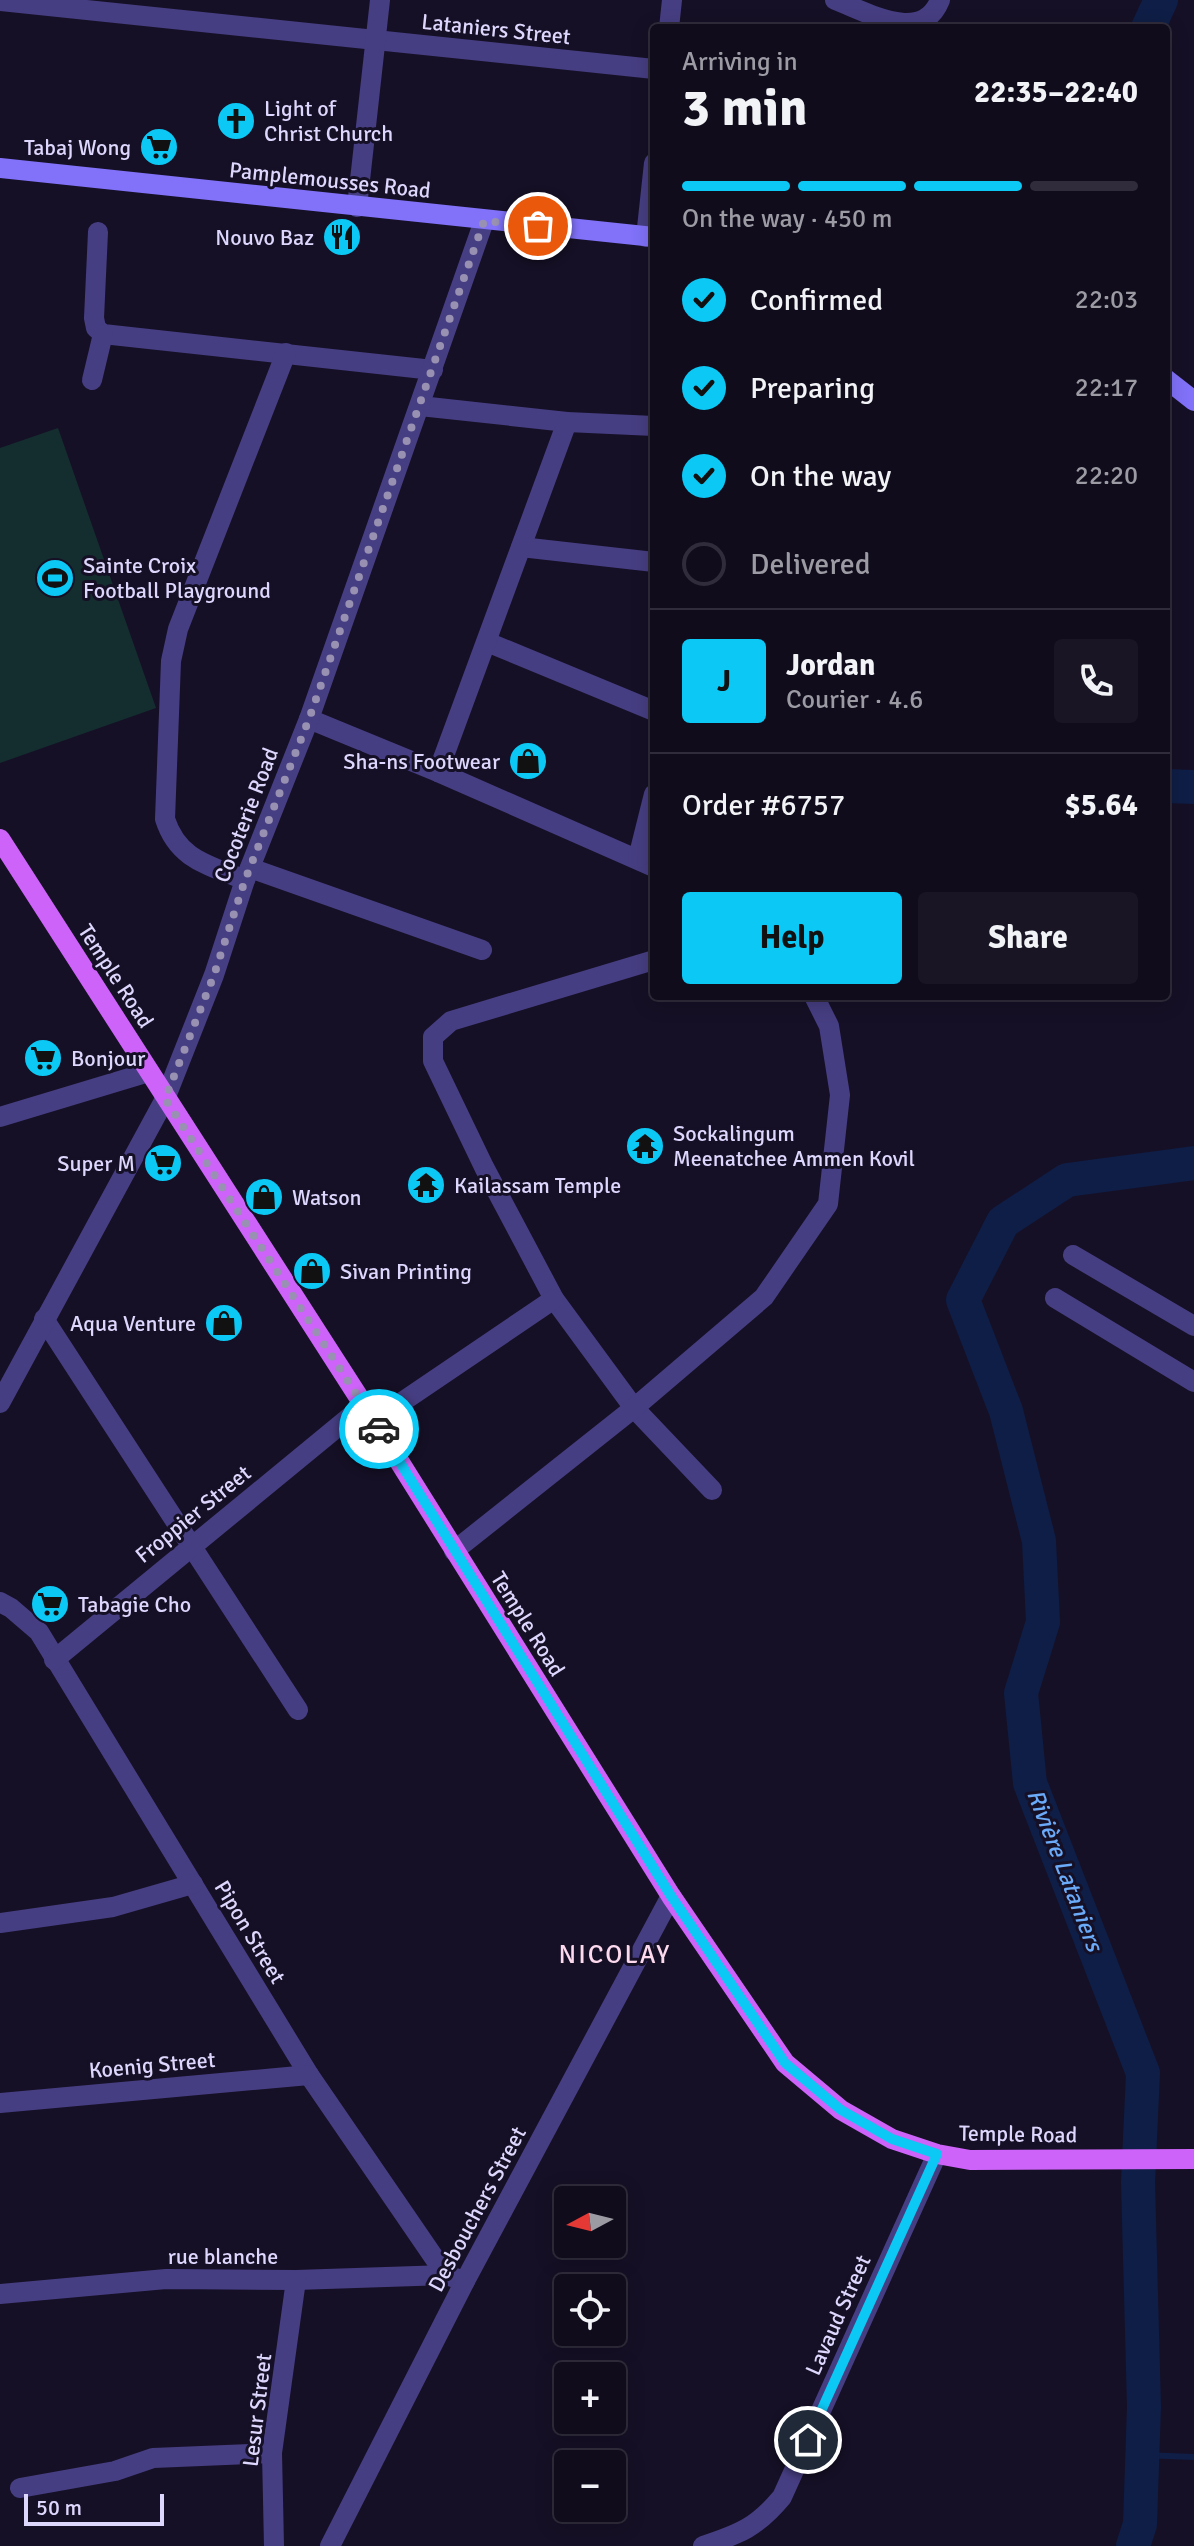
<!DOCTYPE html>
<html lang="en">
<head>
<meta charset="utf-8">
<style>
  body { margin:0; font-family:Signika,sans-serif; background:#191525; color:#f1f3f6; height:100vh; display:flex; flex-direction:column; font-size:30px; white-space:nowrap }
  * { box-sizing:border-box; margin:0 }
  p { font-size:26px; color:#9c9ba3 }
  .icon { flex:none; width:44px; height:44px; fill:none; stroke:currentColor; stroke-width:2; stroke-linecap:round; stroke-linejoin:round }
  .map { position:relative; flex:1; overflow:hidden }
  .details { position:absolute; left:650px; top:24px; width:520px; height:976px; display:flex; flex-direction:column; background:#100c1c; border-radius:8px; box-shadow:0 4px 20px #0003,0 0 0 2px #302c3b }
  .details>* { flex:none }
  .needle { width:52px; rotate:263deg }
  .fabs { position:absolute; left:554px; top:2186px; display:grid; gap:16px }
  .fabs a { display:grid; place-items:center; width:72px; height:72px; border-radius:8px; background:#100c1c; box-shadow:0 4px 20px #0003,0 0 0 2px #302c3b; font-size:40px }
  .scale { position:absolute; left:24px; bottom:20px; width:140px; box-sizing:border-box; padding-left:8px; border:4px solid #ded7fd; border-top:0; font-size:22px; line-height:28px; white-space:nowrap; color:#ded7fd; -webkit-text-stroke:6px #161026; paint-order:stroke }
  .pin { position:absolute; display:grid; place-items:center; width:68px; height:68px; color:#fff; margin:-34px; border:4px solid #fff; border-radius:50%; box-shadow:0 2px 8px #0007 }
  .courier { position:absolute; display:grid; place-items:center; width:80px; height:80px; margin:-40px; border:6px solid #0cc8f4; border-radius:50%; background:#fff; color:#222; box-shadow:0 2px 10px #0007 }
  .head em { font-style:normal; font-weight:700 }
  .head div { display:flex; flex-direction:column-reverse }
  .head { display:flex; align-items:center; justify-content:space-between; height:136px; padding:0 32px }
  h1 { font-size:52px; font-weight:700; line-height:60px }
  .bar { display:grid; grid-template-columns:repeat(4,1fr); gap:12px 8px; align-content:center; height:96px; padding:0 32px }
  .bar i { height:10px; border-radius:6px; background:#302c3b }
  .bar .active { background:#0cc8f4 }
  .bar p { grid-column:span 4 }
  .line { display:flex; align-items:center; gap:20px; padding:0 32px; border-top:2px solid #302c3b }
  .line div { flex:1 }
  .round { display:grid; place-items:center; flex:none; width:84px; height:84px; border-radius:8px; background:#191525 }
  ol { padding:0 32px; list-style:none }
  li { display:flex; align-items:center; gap:24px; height:88px }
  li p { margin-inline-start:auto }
  li .icon { padding:8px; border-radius:50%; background:#0cc8f4; color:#111; stroke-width:4 }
  li:last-child { color:#9c9ba3 }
  li i { width:44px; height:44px; border:4px solid #302c3b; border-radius:50% }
  .button { display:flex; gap:16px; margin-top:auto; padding:16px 32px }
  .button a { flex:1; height:92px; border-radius:8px; background:#0cc8f4; color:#111; font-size:32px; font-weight:700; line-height:92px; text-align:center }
  .button a+a { background:#191525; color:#f1f3f6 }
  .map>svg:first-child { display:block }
  .pitch { fill:#142e2f }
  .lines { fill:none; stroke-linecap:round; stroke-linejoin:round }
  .stream { stroke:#0f1e46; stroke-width:6 }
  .river { stroke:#0f1e46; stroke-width:34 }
  .minor { stroke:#463e82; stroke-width:20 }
  .tertiary { stroke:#463e82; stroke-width:20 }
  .secondary { stroke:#8172f9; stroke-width:20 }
  .primary { stroke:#cd63f8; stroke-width:20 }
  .done { stroke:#9891b2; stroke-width:8; stroke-dasharray:0 14.4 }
  .route { stroke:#0cc8f4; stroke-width:10 }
  .labels { text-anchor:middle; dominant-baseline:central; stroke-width:6; stroke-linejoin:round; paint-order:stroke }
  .street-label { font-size:22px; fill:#ded7fd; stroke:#161026 }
  .poi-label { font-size:22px; fill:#ded7fd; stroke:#161026; text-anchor:start }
  .water-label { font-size:24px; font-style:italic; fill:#6aaaf8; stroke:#161026 }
  .quarter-label { font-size:26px; letter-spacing:2px; fill:#fdd9ed; stroke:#161026 }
</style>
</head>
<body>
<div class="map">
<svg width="1194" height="2546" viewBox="0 0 1194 2546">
  <rect width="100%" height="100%" fill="#161026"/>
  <!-- pitch -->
  <polygon class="pitch" points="58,428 156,708 0,763 0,448"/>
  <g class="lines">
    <!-- stream -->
    <polyline class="stream" points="1142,2455 1194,2457"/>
    <!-- river -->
    <g class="river">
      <polyline points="1148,28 1161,0"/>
      <polyline points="1166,786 1194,787"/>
      <polyline points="1133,2546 1140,2524 1144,2407 1138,2182 1143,2073 1030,1783 1021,1693 1043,1622 1039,1541 1006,1411 963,1300 1003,1222 1067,1180 1194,1163"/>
    </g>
    <!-- minor -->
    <g class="minor">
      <path d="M835 0C867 12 922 45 940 0"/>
      <polyline points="0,1 654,69"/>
      <polyline points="669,28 672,0"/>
      <polyline points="357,207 380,0"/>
      <polyline points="98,232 94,318 96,328 103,334 433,370"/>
      <polyline points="646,237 654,163"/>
      <polyline points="92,380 103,334"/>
      <polyline points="420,406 567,422 654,426"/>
      <polyline points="521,547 654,562"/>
      <polyline points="487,642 654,711"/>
      <polyline points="309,719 438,772 654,867"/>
      <polyline points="438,772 567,422"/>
      <polyline points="638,858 654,794"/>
      <polyline points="250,868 482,950"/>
      <path d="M245 880C209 865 178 860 165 819L171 661 178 629 286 353"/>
      <polyline points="654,960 451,1021 433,1037 433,1061 484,1167 554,1299 634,1408 712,1490"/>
      <polyline points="0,1117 149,1072"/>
      <polyline points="1073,1255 1194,1326"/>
      <polyline points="1055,1298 1194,1382"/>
      <polyline points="44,1319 298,1710"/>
      <polyline points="374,1421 554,1299"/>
      <polyline points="454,1551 634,1408 764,1297 828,1204 840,1095 829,1026 814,996"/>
      <polyline points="0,1602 11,1608 39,1632 309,2075 446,2275 465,2281"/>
      <polyline points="54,1660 363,1406"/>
      <polyline points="0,1923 113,1907 193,1884"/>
      <polyline points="0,2103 309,2075"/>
      <polyline points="0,2294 166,2279 296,2280 446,2275"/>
      <polyline points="20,2488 115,2471 153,2458 272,2453"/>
      <polyline points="274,2546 272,2453 296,2280"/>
      <polyline points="330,2546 465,2281 671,1896"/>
      <path d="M703 2546C740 2534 757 2527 782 2497L937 2154"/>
    </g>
    <!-- tertiary -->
    <polyline class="tertiary" points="0,1403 165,1099 214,975 245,880 309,719 484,221"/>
    <!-- secondary -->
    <g class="secondary">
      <polyline points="0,168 654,237"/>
      <polyline points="1166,379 1194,401"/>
    </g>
    <!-- primary -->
    <polyline class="primary" points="0,839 374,1421 671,1896 785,2063 841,2110 892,2139 937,2154 970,2160 1194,2159"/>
  </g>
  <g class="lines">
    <!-- done -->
    <polyline class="done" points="379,1429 165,1099 214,975 245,880 309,719 484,221 538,226"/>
    <!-- route -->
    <polyline class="route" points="379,1429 671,1896 785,2063 841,2110 892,2139 937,2154 808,2440"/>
  </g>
  <!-- icons -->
  <defs>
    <symbol id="church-disc" viewBox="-11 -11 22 22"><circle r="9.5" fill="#0cc8f4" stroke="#161026"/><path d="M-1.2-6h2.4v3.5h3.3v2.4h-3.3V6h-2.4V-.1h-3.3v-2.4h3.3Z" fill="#111"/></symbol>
    <symbol id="supermarket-disc" viewBox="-11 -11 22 22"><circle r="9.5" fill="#0cc8f4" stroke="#161026"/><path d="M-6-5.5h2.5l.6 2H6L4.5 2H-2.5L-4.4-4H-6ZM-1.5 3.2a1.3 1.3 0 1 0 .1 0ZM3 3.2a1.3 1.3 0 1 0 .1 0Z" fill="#111"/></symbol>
    <symbol id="restaurant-disc" viewBox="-11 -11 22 22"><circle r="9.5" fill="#0cc8f4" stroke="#161026"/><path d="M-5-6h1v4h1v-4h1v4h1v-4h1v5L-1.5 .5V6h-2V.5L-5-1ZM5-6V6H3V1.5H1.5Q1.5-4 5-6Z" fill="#111"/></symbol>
    <symbol id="stadium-disc" viewBox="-11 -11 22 22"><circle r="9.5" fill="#0cc8f4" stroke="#161026"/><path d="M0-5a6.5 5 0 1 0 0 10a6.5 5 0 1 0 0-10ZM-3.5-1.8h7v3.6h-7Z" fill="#111"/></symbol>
    <symbol id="shop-disc" viewBox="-11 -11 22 22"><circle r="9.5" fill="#0cc8f4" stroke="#161026"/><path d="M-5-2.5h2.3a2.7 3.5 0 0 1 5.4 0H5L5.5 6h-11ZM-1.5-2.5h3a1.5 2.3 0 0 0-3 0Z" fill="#111"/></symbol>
    <symbol id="temple-disc" viewBox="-11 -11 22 22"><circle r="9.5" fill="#0cc8f4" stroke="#161026"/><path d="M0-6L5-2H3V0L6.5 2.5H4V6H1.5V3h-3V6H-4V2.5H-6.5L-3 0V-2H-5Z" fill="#111"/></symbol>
  </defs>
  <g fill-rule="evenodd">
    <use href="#church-disc" x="214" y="99" width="44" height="44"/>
    <use href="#supermarket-disc" x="137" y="125" width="44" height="44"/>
    <use href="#restaurant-disc" x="320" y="215" width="44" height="44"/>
    <use href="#stadium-disc" x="33" y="556" width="44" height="44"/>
    <use href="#shop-disc" x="506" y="739" width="44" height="44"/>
    <use href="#supermarket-disc" x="21" y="1036" width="44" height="44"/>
    <use href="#temple-disc" x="623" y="1124" width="44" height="44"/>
    <use href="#supermarket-disc" x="141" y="1141" width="44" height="44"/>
    <use href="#temple-disc" x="404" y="1163" width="44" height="44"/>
    <use href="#shop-disc" x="242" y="1175" width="44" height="44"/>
    <use href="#shop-disc" x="290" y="1249" width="44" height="44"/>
    <use href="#shop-disc" x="202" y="1301" width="44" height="44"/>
    <use href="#supermarket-disc" x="28" y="1582" width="44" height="44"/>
  </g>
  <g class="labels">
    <!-- street labels -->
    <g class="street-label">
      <text transform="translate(496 29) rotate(6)">Lataniers Street</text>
      <text transform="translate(330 180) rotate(6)">Pamplemousses Road</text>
      <text transform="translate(246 815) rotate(-69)">Cocoterie Road</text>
      <text transform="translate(116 976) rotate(57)">Temple Road</text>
      <text transform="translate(193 1514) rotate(-39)">Froppier Street</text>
      <text transform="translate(528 1624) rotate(58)">Temple Road</text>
      <text transform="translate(250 1932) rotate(59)">Pipon Street</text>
      <text transform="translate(152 2065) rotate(-5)">Koenig Street</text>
      <text transform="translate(1018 2134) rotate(1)">Temple Road</text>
      <text transform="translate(477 2209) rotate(-62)">Desbouchers Street</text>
      <text x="223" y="2256">rue blanche</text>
      <text transform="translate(838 2315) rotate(-66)">Lavaud Street</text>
      <text transform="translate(257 2410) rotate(-83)">Lesur Street</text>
    </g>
    <!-- poi labels -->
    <g class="poi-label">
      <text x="264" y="108">Light of<tspan x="264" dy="25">Christ Church</tspan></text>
      <text x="131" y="147" text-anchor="end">Tabaj Wong</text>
      <text x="314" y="237" text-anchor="end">Nouvo Baz</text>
      <text x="83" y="565">Sainte Croix<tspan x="83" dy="25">Football Playground</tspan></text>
      <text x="500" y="761" text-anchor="end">Sha-ns Footwear</text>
      <text x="71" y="1058">Bonjour</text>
      <text x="673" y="1133">Sockalingum<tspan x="673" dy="25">Meenatchee Ammen Kovil</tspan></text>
      <text x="135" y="1163" text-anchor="end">Super M</text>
      <text x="454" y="1185">Kailassam Temple</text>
      <text x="292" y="1197">Watson</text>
      <text x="340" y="1271">Sivan Printing</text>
      <text x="196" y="1323" text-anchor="end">Aqua Venture</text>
      <text x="78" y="1604">Tabagie Cho</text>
    </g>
    <!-- water labels -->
    <g class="water-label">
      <text transform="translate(1065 1870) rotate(69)">Rivière Lataniers</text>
    </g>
    <!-- quarter labels -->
    <g class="quarter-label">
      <text x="615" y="1955">NICOLAY</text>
    </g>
  </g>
</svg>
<div class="fabs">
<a><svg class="needle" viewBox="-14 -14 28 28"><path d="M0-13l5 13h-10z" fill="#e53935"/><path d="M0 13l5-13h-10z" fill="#9c9ba3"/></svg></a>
<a><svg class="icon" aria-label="locate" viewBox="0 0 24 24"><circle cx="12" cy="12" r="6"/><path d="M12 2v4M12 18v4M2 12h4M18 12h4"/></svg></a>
<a>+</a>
<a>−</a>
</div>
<div class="scale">50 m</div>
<div class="pin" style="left:538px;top:226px;background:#ea580c"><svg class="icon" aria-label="bag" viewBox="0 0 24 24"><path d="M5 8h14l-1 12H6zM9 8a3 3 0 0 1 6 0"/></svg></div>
<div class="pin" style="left:808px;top:2440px;background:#1f2937"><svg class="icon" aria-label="home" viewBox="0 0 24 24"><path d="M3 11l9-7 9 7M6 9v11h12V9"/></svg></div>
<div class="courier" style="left:379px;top:1429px"><svg class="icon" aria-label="car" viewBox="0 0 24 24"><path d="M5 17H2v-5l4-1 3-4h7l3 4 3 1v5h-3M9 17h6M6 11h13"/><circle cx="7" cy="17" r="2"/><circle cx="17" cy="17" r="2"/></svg></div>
<section class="details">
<div class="head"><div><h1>3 min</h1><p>Arriving in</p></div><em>22:35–22:40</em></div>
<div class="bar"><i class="active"></i><i class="active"></i><i class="active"></i><i></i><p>On the way · 450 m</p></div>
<ol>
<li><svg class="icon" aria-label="check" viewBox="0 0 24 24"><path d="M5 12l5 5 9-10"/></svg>Confirmed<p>22:03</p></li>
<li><svg class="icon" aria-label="check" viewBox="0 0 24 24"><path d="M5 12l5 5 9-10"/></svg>Preparing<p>22:17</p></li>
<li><svg class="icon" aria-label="check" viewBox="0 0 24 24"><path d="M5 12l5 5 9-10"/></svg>On the way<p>22:20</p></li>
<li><i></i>Delivered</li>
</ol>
<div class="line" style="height:144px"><b class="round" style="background:#0cc8f4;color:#111">J</b><div><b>Jordan</b><p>Courier · 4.6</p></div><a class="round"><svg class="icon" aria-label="phone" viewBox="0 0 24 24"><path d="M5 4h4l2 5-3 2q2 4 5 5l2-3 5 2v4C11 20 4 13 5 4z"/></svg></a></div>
<div class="line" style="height:104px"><div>Order #6757</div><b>$5.64</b></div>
<div class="button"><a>Help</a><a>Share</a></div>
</section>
</div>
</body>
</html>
